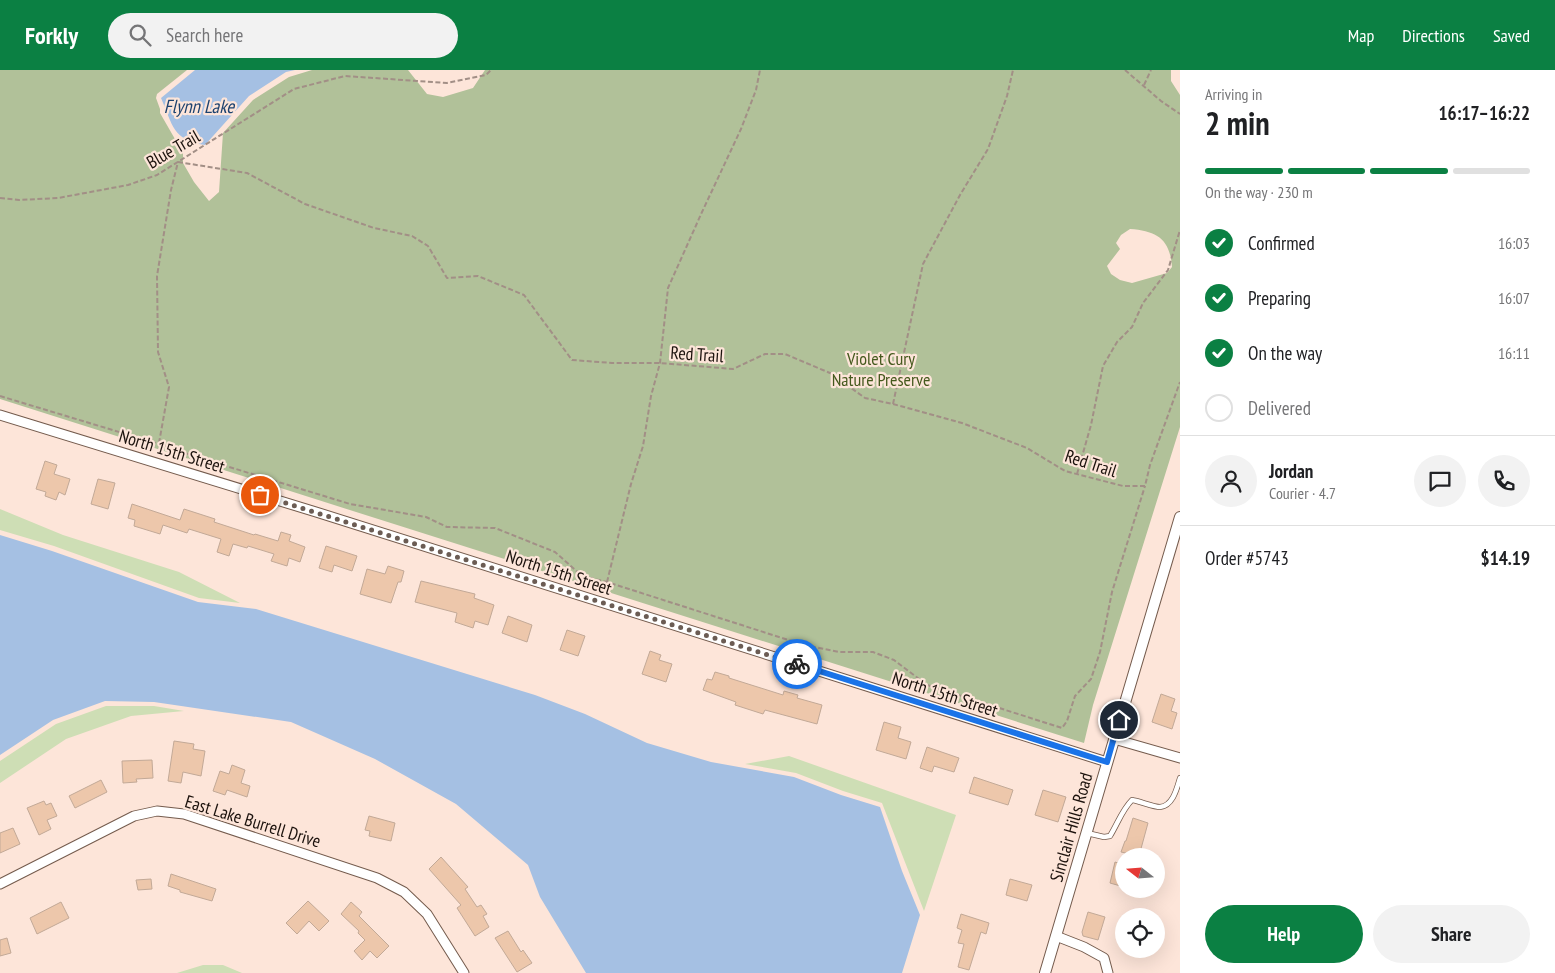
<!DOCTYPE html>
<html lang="en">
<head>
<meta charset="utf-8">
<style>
  body { margin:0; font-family:"PT Sans Narrow",sans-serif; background:#f2f2f2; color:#202124; height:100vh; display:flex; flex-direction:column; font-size:19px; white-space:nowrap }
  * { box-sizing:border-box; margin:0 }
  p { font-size:16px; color:#757577 }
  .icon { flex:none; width:28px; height:28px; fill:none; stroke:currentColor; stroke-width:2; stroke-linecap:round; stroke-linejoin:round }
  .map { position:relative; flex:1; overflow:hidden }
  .panel { display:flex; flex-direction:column; background:#fff; width:375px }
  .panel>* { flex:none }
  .needle { width:32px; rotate:287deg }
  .controls { position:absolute; left:1115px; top:778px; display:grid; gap:10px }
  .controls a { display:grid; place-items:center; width:50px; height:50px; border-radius:50%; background:#fff; box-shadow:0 5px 20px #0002; font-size:25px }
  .pin { position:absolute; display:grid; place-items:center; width:42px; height:42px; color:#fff; margin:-21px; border:2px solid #fff; border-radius:50%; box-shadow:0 1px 5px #0007 }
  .courier { position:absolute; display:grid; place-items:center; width:50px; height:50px; margin:-25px; border:4px solid #1a73e8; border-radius:50%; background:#fff; color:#222; box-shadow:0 1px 6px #0007 }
  .headline em { font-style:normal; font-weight:800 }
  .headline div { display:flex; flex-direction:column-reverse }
  .headline { display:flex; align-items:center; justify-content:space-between; height:85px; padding:0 25px }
  h1 { font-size:32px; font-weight:800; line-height:38px }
  .bar { display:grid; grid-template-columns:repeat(4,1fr); gap:8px 5px; align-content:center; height:60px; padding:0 25px }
  .bar i { height:6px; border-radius:4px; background:#e0e0e0 }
  .bar .on { background:#0b8043 }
  .bar p { grid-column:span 4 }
  .line { display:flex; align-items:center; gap:12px; padding:0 25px; border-top:1px solid #e0e0e0 }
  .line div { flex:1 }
  .round { display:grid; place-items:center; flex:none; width:52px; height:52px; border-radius:26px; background:#f2f2f2 }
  ol { padding:0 25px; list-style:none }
  li { display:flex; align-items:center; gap:15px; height:55px }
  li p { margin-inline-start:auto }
  li .icon { padding:5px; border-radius:50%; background:#0b8043; color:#fff; stroke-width:4 }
  li:last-child { color:#757577 }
  li i { width:28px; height:28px; border:2px solid #e0e0e0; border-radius:50% }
  .action { display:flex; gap:10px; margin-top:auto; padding:10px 25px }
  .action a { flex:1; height:58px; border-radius:30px; background:#0b8043; color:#fff; font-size:20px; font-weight:800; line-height:58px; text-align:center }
  .action a+a { background:#f2f2f2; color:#202124 }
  header { display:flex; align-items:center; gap:30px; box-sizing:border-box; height:70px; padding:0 25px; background:#0b8043; color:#fff }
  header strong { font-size:24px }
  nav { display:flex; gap:28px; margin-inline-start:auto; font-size:18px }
  .search { width:350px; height:45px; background:#f2f2f2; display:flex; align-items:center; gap:12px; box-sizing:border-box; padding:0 18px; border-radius:28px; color:#757577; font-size:19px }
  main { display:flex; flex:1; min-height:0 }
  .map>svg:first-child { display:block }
  .green { fill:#cedeb5 }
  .forest { fill:#b1c199; fill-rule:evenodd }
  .water { fill:#a5c0e3 }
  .building { fill:#edc7ab; stroke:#c2a997 }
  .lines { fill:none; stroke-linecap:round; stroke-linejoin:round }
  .service-casing { stroke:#745b4d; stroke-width:6 }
  .minor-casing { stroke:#745b4d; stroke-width:11 }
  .tertiary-casing { stroke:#745b4d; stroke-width:12 }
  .path { stroke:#a28f86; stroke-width:2; stroke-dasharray:5 2.5; stroke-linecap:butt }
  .service { stroke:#fff; stroke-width:4.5 }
  .minor { stroke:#fff; stroke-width:9 }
  .tertiary { stroke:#fff; stroke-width:10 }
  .done { stroke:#6b5c54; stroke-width:5; stroke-dasharray:0 9 }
  .route { stroke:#1a73e8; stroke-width:6 }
  .labels { text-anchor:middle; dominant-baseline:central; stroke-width:4.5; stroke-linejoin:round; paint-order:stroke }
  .street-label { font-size:18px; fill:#1c120d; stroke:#fde5d9 }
  .park-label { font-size:18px; fill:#45591d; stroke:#fde5d9 }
  .water-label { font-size:19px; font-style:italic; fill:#1d426f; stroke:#fde5d9 }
</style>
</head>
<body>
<header>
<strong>Forkly</strong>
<div class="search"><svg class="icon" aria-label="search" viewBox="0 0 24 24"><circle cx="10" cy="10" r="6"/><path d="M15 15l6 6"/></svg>Search here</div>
<nav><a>Map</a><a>Directions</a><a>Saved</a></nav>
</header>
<main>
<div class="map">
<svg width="1180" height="903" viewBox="0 0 1180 903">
  <rect width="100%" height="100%" fill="#fde5d9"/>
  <!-- green -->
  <g class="green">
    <polygon points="0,439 63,465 179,502 240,533 199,528 54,476 0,460"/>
    <polygon points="106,636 154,636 184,641 131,646 66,669 0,713 0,691 56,654"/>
    <polygon points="789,686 956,745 924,841 882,733 843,721 796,703 745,694"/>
    <polygon points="203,895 223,895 242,903 177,903"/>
  </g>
  <!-- forest -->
  <path class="forest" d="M0 0H187L157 24 156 28 160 39V43L183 83V93L194 112 209 131 219 122 223 63 253 30 289 7 312 0H408L427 24 443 27 473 18 485 0H1171V11L1180 25V357L1093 635 1084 673 0 329ZM1130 159C1157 161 1170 169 1172 197L1167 203 1132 213 1120 210 1111 204 1107 196 1120 179 1116 173 1121 165Z"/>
  <!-- water -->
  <g class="water">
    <path d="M195 0H295L286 2 249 26 205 75C172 70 173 55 161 28Z"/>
    <polygon points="0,465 52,481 198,532 256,539 535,625 585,644 647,673 711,692 794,707 841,725 880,737 902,801 920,845 902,903 586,903 540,827 528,795 456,734 375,689 291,652 154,632 105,631 53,650 0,685"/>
  </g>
  <!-- building -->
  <g class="building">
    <polygon points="45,391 57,395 54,404 70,409 65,425 59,422 56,430 45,426 46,422 36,419"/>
    <polygon points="98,409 115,413 108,439 91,434"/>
    <polygon points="132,434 180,450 184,439 215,449 214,452 254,465 255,464 278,471 281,462 291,465 289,471 305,477 300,492 289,488 287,496 271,491 274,484 248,476 247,478 233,474 229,486 217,482 221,469 189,459 187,463 163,455 160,464 134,456 135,450 128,448"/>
    <polygon points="326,476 357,486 352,501 334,495 332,502 319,498"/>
    <polygon points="388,496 404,501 401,512 398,512 391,533 360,524 367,499 385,504"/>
    <polygon points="421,511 475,524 474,528 494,535 488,555 475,551 473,558 455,552 457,543 415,532"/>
    <polygon points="508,546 532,555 527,572 502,563"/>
    <polygon points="567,560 585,566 578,586 560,580"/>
    <polygon points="650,581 661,585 659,590 672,594 666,612 642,604"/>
    <polygon points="715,602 729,606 729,608 783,625 784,621 798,625 797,628 822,635 817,654 765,640 763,644 735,635 736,632 703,620 707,609 712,610"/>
    <polygon points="1161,624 1175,629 1171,641 1177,643 1172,659 1152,652"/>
    <polygon points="884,652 901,657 898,668 911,672 906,689 876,680"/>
    <polygon points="174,671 194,674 193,679 205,681 201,706 183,702 181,713 168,711"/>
    <polygon points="927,677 959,688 954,702 934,696 932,702 920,698"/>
    <polygon points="152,690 153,708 136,709 137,712 123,713 122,691"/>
    <polygon points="232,695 245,700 241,713 250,716 247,727 227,720 225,725 213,721 220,701 229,704"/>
    <polygon points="974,707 1013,720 1008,735 969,723"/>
    <polygon points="101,710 107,722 75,738 69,726"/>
    <polygon points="1043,720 1066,727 1058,752 1035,745"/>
    <polygon points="44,731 46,735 51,733 57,746 47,750 51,759 39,765 27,738"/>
    <polygon points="369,746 395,753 391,771 369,766 370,761 365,760"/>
    <polygon points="1133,748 1148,753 1139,786 1121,782 1125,771 1126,771"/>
    <polygon points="13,758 20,774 0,783 0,763"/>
    <polygon points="441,787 468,817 465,819 477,837 481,835 487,844 483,846 489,857 475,866 457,838 461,835 429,799"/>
    <polygon points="1115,792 1124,795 1124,817 1110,813"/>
    <polygon points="171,804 216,819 212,831 180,822 180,820 168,816"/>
    <polygon points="151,809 152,819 138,820 136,810"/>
    <polygon points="1010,809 1032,815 1027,831 1006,825"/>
    <polygon points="308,831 329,851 319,861 309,851 297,864 286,853"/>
    <polygon points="61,832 69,848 37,864 30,848"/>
    <polygon points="351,832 362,842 359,846 389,876 377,888 370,881 362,890 354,881 365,870 358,863 359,861 341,844"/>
    <polygon points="1088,842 1105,847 1098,870 1083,866 1082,862"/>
    <polygon points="961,844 989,853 986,864 981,862 969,900 958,897 964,874 958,873 962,860 957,858"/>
    <polygon points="508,861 521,882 523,880 532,893 517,902 495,868"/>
    <polygon points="7,868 11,883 0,886 0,870"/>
  </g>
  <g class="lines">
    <defs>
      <path id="service" d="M1087 763 1104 767 1110 766C1118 753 1122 740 1132 730 1139 731 1154 737 1160 737 1173 736 1177 718 1180 708"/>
      <g id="minor">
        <polyline points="0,345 316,442 1107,692"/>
        <polyline points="1114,669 1180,688"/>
        <polyline points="0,814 134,746 157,741 184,744 377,808 404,822 427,844 464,903"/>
        <polyline points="1056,866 1084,877 1104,888 1108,903"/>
      </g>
      <polyline id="tertiary" points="1045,903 1180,447"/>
    </defs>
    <!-- service casing -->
    <use href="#service" class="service-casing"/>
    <!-- minor casing -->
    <use href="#minor" class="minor-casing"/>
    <!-- tertiary casing -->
    <use href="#tertiary" class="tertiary-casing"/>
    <!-- path -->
    <g class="path">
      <polyline points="1125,0 1161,31 1180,44"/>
      <polyline points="1144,15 1151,0"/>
      <polyline points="178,92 247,103 305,134 374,158 412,166 428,176 447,208 478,206 524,225 572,290 612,293 660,293 733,299 765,284 785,284 830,303 865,328 893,334 962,353 1027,378 1065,401 1123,416 1145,416 1150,395 1180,312"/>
      <polyline points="0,128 19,130 58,128 128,115 157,105 294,19 345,6 447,13 486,5 491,0"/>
      <polyline points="0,326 159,374 200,388 350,434 426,447 447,457 495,458 555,482 582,506 607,512 804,575 839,582 873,582 894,590 927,615 1062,658 1067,651 1075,626 1091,609 1100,582 1112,522 1145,416"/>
      <polyline points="893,334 923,194 960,125 988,79 1007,26 1013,0"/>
      <polyline points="159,373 169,317 158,282 157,206 171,120 178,92"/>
      <polyline points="1077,404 1091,355 1103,296 1117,272 1132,257 1143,233 1168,200 1180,160"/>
      <polyline points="607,512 631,414 643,376 651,326 660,293 668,218 702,142 741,59 756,20 760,0"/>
    </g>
    <!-- service -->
    <use href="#service" class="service"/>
    <!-- minor -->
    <use href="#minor" class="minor"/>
    <!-- tertiary -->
    <use href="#tertiary" class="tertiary"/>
  </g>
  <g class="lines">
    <!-- done -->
    <polyline class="done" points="260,425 797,594"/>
    <!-- route -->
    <polyline class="route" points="797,594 1107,692 1119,650"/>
  </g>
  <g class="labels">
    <!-- street labels -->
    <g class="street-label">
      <text transform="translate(173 79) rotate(-30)">Blue Trail</text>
      <text transform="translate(697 284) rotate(4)">Red Trail</text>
      <text transform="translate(172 381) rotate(17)">North 15th Street</text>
      <text transform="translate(1091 393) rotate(18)">Red Trail</text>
      <text transform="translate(559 502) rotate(18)">North 15th Street</text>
      <text transform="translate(945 624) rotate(18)">North 15th Street</text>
      <text transform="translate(253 751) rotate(17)">East Lake Burrell Drive</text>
      <text transform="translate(1071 757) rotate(-74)">Sinclair Hills Road</text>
    </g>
    <!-- park labels -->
    <g class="park-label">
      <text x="881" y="288">Violet Cury<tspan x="881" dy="21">Nature Preserve</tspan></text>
    </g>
    <!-- water labels -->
    <g class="water-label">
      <text x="199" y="36">Flynn Lake</text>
    </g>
  </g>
</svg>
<div class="controls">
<a><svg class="needle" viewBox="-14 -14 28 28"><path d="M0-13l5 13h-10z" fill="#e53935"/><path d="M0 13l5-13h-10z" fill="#757577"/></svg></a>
<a><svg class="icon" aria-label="locate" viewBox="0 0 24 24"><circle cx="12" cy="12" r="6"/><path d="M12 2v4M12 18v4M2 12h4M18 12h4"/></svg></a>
</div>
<div class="pin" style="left:260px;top:425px;background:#ea580c"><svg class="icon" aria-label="bag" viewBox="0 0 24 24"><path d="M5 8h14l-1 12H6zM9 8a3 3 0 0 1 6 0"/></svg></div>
<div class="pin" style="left:1119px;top:650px;background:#1f2937"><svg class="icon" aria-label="home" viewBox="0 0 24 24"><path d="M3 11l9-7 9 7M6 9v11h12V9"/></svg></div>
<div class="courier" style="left:797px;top:594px"><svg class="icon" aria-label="bike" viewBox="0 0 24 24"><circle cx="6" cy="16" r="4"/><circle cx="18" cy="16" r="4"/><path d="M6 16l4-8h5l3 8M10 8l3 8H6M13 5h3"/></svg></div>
</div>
<section class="panel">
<div class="headline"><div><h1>2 min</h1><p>Arriving in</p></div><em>16:17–16:22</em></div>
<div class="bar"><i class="on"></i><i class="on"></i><i class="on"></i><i></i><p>On the way · 230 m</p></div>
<ol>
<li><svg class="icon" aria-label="check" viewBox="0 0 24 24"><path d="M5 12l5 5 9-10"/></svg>Confirmed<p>16:03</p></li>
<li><svg class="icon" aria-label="check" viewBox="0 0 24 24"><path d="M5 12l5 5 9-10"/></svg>Preparing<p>16:07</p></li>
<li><svg class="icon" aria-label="check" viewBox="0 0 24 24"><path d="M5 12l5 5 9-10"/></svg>On the way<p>16:11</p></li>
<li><i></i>Delivered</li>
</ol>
<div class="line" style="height:90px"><a class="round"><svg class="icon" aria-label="person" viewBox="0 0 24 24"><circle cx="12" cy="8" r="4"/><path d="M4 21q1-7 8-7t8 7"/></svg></a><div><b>Jordan</b><p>Courier · 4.7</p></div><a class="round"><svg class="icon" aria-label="chat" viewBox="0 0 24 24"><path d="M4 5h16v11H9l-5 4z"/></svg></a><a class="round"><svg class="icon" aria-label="phone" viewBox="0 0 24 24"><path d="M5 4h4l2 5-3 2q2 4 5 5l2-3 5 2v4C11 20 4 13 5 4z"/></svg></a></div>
<div class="line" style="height:65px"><div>Order #5743</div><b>$14.19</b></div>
<div class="action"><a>Help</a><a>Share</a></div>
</section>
</main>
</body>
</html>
